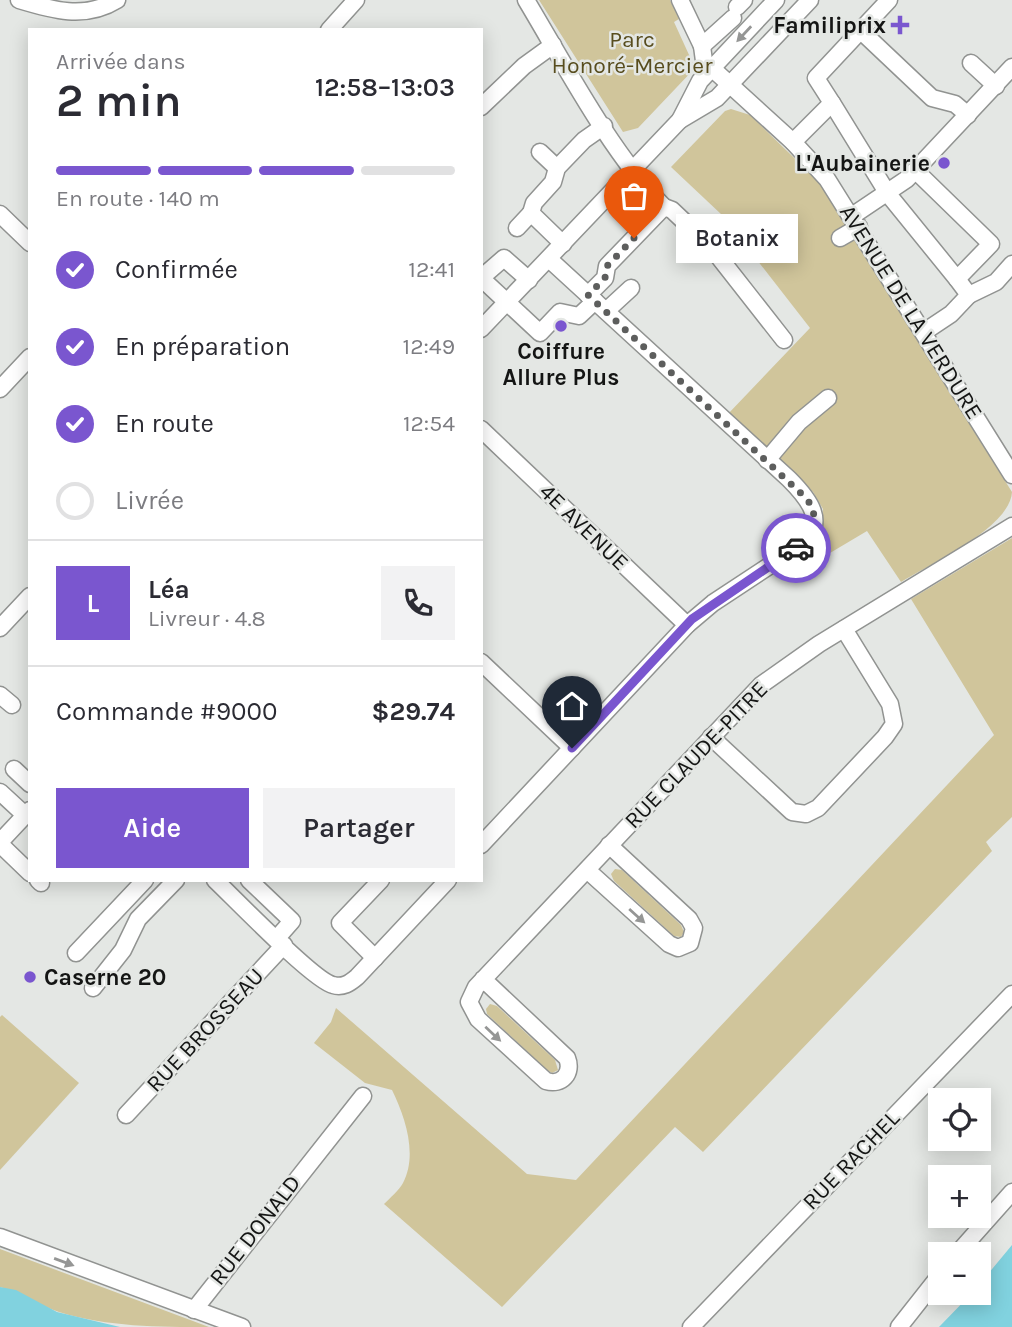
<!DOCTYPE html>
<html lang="fr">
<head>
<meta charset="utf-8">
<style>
  body { margin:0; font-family:Karla,sans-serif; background:#f2f2f3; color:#2b2b33; height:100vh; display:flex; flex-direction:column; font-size:26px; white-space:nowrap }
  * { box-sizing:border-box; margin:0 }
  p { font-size:23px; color:#7c7c81 }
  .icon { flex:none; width:38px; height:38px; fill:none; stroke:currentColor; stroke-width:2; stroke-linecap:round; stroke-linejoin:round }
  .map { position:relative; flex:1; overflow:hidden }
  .side { position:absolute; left:28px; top:28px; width:455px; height:854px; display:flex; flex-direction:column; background:#fff; border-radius:0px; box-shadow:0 4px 18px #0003 }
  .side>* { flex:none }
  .buttons { position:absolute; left:928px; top:1088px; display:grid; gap:14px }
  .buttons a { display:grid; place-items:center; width:63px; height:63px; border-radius:0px; background:#fff; box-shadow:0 4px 18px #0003; font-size:35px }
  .pin { position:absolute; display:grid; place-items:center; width:60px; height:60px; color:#fff; margin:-72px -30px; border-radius:50% 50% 50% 0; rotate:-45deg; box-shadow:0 0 7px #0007 }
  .pin .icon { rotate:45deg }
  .courier { position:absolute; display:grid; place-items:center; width:70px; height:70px; margin:-35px; border:5px solid #7a56cf; border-radius:50%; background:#fff; color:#222; box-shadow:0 2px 9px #0007 }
  .bubble { position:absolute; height:49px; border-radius:0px; background:#fff; box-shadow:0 4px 18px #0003; font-size:23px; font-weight:600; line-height:49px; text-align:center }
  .head em { font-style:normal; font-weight:600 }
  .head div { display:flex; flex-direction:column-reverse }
  .head { display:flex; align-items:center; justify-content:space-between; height:119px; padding:0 28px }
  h1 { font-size:46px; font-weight:600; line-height:52px }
  .bar { display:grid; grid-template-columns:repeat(4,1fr); gap:10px 7px; align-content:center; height:84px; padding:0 28px }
  .bar i { height:9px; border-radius:5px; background:#e1e1e2 }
  .bar .current { background:#7a56cf }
  .bar p { grid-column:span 4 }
  .line { display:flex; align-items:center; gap:18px; padding:0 28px; border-top:2px solid #e1e1e2 }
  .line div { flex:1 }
  .round { display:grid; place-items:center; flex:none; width:74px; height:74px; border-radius:0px; background:#f2f2f3 }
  ol { padding:0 28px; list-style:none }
  li { display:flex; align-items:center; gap:21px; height:77px }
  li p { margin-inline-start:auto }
  li .icon { padding:7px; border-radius:50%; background:#7a56cf; color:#fff; stroke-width:4 }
  li:last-child { color:#7c7c81 }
  li i { width:38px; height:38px; border:4px solid #e1e1e2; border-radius:50% }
  .button { display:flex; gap:14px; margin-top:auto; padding:14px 28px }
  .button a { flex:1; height:80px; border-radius:0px; background:#7a56cf; color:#fff; font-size:28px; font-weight:600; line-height:80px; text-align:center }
  .button a+a { background:#f2f2f3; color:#2b2b33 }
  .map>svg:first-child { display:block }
  .green { fill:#d0c59b }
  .water { fill:#81d2df }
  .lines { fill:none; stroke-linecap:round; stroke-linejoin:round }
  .minor-casing { stroke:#919391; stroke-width:19 }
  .minor { stroke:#fff; stroke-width:16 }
  .oneway { fill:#959695 }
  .done { stroke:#5d5e5d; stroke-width:7; stroke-dasharray:0 12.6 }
  .route { stroke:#7a56cf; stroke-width:9 }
  .poi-dot { fill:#7a56cf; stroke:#e4e7e4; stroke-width:2.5 }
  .labels { text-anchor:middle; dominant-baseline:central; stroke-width:5; stroke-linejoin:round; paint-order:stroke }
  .poi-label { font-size:23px; font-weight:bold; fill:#141514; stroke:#e4e7e4; text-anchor:end }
  .park-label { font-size:23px; fill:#584d1e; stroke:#e4e7e4 }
  .street-label { font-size:23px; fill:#141514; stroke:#e4e7e4 }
</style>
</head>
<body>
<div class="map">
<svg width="1012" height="1327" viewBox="0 0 1012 1327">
  <rect width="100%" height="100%" fill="#e4e7e4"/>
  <!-- green -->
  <g class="green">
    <polygon points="539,0 670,0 679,19 674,22 695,68 638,128 623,132"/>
    <path d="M731 109 750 115 818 181 1012 492C1010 528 930 564 901 582L867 531 830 553 820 537 823 509 813 492 727 415 810 328 722 215 671 167 725 111Z"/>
    <path d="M1012 538V817L986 842 992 851 703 1152 675 1127 502 1307 384 1204C390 1198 399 1190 403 1183 418 1154 405 1117 392 1090L365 1083 314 1043 331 1022 336 1008 527 1174 576 1180 994 735 911 599Z"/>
    <polygon points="615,869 622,870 681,925 684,932 681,937 674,936 614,881 611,874"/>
    <polygon points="490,1004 497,1006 555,1060 558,1070 552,1073 547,1070 487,1014 486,1009"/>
    <polygon points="2,1015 79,1083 0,1170 0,1017"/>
    <path d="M0 1249 209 1327C157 1327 109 1327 59 1312 39 1305 21 1293 0 1287Z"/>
  </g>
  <!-- water -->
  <g class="water">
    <polygon points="1012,1245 1012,1327 939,1327 972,1293 978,1293 978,1286"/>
    <polygon points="0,1287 16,1290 57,1312 120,1327 0,1327"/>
  </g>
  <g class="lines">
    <defs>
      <g id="minor">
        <path d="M19 0C52 10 85 20 117 0"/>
        <path d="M526 0C565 65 611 153 664 207L607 266 605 278 588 295"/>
        <polyline points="680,0 702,46 733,18"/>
        <polyline points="737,7 744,0"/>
        <polyline points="329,30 356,0"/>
        <polyline points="860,30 932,98 955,104 968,115"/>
        <polyline points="702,46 704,61 793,142 827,179 1012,475"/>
        <polyline points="971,63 996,86"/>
        <polyline points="832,103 888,194 957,279 991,244 916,171"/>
        <polyline points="481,107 524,66 553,45"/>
        <polyline points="680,120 717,98 810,0"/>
        <polyline points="793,142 832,103 816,78 889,0"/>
        <polyline points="540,152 557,168"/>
        <polyline points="664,207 672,210 711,247 784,340"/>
        <polyline points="0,214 30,243"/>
        <polyline points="852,216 907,179 1012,67"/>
        <polyline points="517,228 531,213"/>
        <polyline points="840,238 859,227"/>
        <polyline points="563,244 531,213 534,203 553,182 557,168 584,140 604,126"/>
        <polyline points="481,278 540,333 560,312 579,316 595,301"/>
        <polyline points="481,278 504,258 529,280"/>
        <polyline points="969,295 996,282 1012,264"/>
        <polyline points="606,311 631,288"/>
        <polyline points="481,329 680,120 700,81 776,0"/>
        <polyline points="924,332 951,314 969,295 957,279"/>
        <polyline points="0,389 30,357"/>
        <polyline points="481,429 687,625"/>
        <polyline points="767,460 799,422 828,398"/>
        <polyline points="0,628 30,596"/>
        <polyline points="481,662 572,748"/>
        <polyline points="0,695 12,705"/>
        <polyline points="711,737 792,812 806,814 818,808 885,737 894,724 890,704 844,629"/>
        <polyline points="14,769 30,784"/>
        <polyline points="0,792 25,815"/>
        <polyline points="0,842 30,810"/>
        <polyline points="0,844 30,873"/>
        <path d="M481 845 687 625 713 603 801 545C828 522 809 499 789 479L549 259"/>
        <polyline points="587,870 669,944 678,948 690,943 694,928 689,919 609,845"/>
        <polyline points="38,880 41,883"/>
        <path d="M215 880C235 899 314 981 333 985 343 988 350 983 357 977L448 880"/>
        <polyline points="249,880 292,921 277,938"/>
        <polyline points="76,953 145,880"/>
        <polyline points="375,958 340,923 381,880"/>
        <path d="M483 979 567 1058C573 1073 562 1086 546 1081L478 1019 469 1002 476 987 761 685 819 644 1012 526"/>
        <polyline points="93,988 123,950 138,919 176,880"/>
        <polyline points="126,1115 284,945"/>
        <polyline points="0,1237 242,1327"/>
        <polyline points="956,1255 1012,1192"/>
        <polyline points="194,1310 363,1096"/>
        <polyline points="691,1327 1012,994"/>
        <polyline points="899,1327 940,1275"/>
      </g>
    </defs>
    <!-- minor casing -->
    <use href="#minor" class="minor-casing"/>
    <!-- minor -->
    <use href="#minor" class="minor"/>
  </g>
  <!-- one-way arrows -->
  <defs><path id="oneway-solid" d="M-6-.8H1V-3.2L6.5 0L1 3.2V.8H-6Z" transform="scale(1.75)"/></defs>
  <g class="oneway">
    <use href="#oneway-solid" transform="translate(744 34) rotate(133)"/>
    <use href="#oneway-solid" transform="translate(637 916) rotate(42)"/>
    <use href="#oneway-solid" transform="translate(493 1034) rotate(43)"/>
    <use href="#oneway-solid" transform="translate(64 1262) rotate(20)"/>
  </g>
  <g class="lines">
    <!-- done -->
    <path class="done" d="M634 238 607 266 605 278 588 295 807 499C820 518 815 536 796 548"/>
    <!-- route -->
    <polyline class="route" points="572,748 692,619 796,548"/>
  </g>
  <!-- markers -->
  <g class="poi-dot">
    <path d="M896.5 14.5h7v7h7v7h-7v7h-7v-7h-7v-7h7z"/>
    <circle cx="944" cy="163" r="7"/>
    <circle cx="561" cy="326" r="7"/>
    <circle cx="30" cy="977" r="7"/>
  </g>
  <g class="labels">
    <!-- poi labels -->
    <g class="poi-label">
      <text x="886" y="25">Familiprix</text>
      <text x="930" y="163">L'Aubainerie</text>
      <text x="561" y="351" text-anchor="middle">Coiffure<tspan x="561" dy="26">Allure Plus</tspan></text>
      <text x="44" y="977" text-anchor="start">Caserne 20</text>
    </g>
    <!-- park labels -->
    <g class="park-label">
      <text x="632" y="39">Parc<tspan x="632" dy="26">Honoré-Mercier</tspan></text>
    </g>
    <!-- street labels -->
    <g class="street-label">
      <text transform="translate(911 312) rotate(58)">AVENUE DE LA VERDURE</text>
      <text transform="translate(584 527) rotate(44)">4E AVENUE</text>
      <text transform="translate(696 755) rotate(-46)">RUE CLAUDE-PITRE</text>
      <text transform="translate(205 1030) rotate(-47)">RUE BROSSEAU</text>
      <text transform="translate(851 1160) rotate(-46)">RUE RACHEL</text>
      <text transform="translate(255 1230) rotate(-52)">RUE DONALD</text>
    </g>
  </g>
</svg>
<div class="buttons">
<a><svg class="icon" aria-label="locate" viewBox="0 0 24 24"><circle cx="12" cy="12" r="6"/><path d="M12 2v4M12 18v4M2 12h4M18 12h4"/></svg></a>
<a>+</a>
<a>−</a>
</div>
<div class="pin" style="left:634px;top:238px;background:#ea580c"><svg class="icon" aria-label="bag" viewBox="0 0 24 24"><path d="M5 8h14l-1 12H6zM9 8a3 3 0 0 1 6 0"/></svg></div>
<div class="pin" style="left:572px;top:748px;background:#1f2937"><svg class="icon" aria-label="home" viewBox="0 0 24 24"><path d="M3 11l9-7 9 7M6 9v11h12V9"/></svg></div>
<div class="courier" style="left:796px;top:548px"><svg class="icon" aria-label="car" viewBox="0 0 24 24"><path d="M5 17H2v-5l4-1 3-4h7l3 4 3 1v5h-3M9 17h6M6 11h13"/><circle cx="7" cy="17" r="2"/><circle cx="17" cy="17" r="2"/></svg></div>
<div class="bubble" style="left:676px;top:214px;width:122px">Botanix</div>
<section class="side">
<div class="head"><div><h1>2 min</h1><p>Arrivée dans</p></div><em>12:58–13:03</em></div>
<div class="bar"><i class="current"></i><i class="current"></i><i class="current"></i><i></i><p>En route · 140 m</p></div>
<ol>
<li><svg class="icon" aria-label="check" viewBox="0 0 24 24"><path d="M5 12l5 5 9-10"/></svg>Confirmée<p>12:41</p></li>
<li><svg class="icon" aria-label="check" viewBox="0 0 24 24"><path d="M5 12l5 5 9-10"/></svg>En préparation<p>12:49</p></li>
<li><svg class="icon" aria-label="check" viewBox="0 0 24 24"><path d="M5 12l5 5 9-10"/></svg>En route<p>12:54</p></li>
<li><i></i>Livrée</li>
</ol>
<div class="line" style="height:126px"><b class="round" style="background:#7a56cf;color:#fff">L</b><div><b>Léa</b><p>Livreur · 4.8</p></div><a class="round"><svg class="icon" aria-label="phone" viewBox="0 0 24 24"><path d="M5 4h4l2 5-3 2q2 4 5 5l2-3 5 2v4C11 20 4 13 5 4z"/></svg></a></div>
<div class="line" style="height:91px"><div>Commande #9000</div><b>$29.74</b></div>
<div class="button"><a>Aide</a><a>Partager</a></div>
</section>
</div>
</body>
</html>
